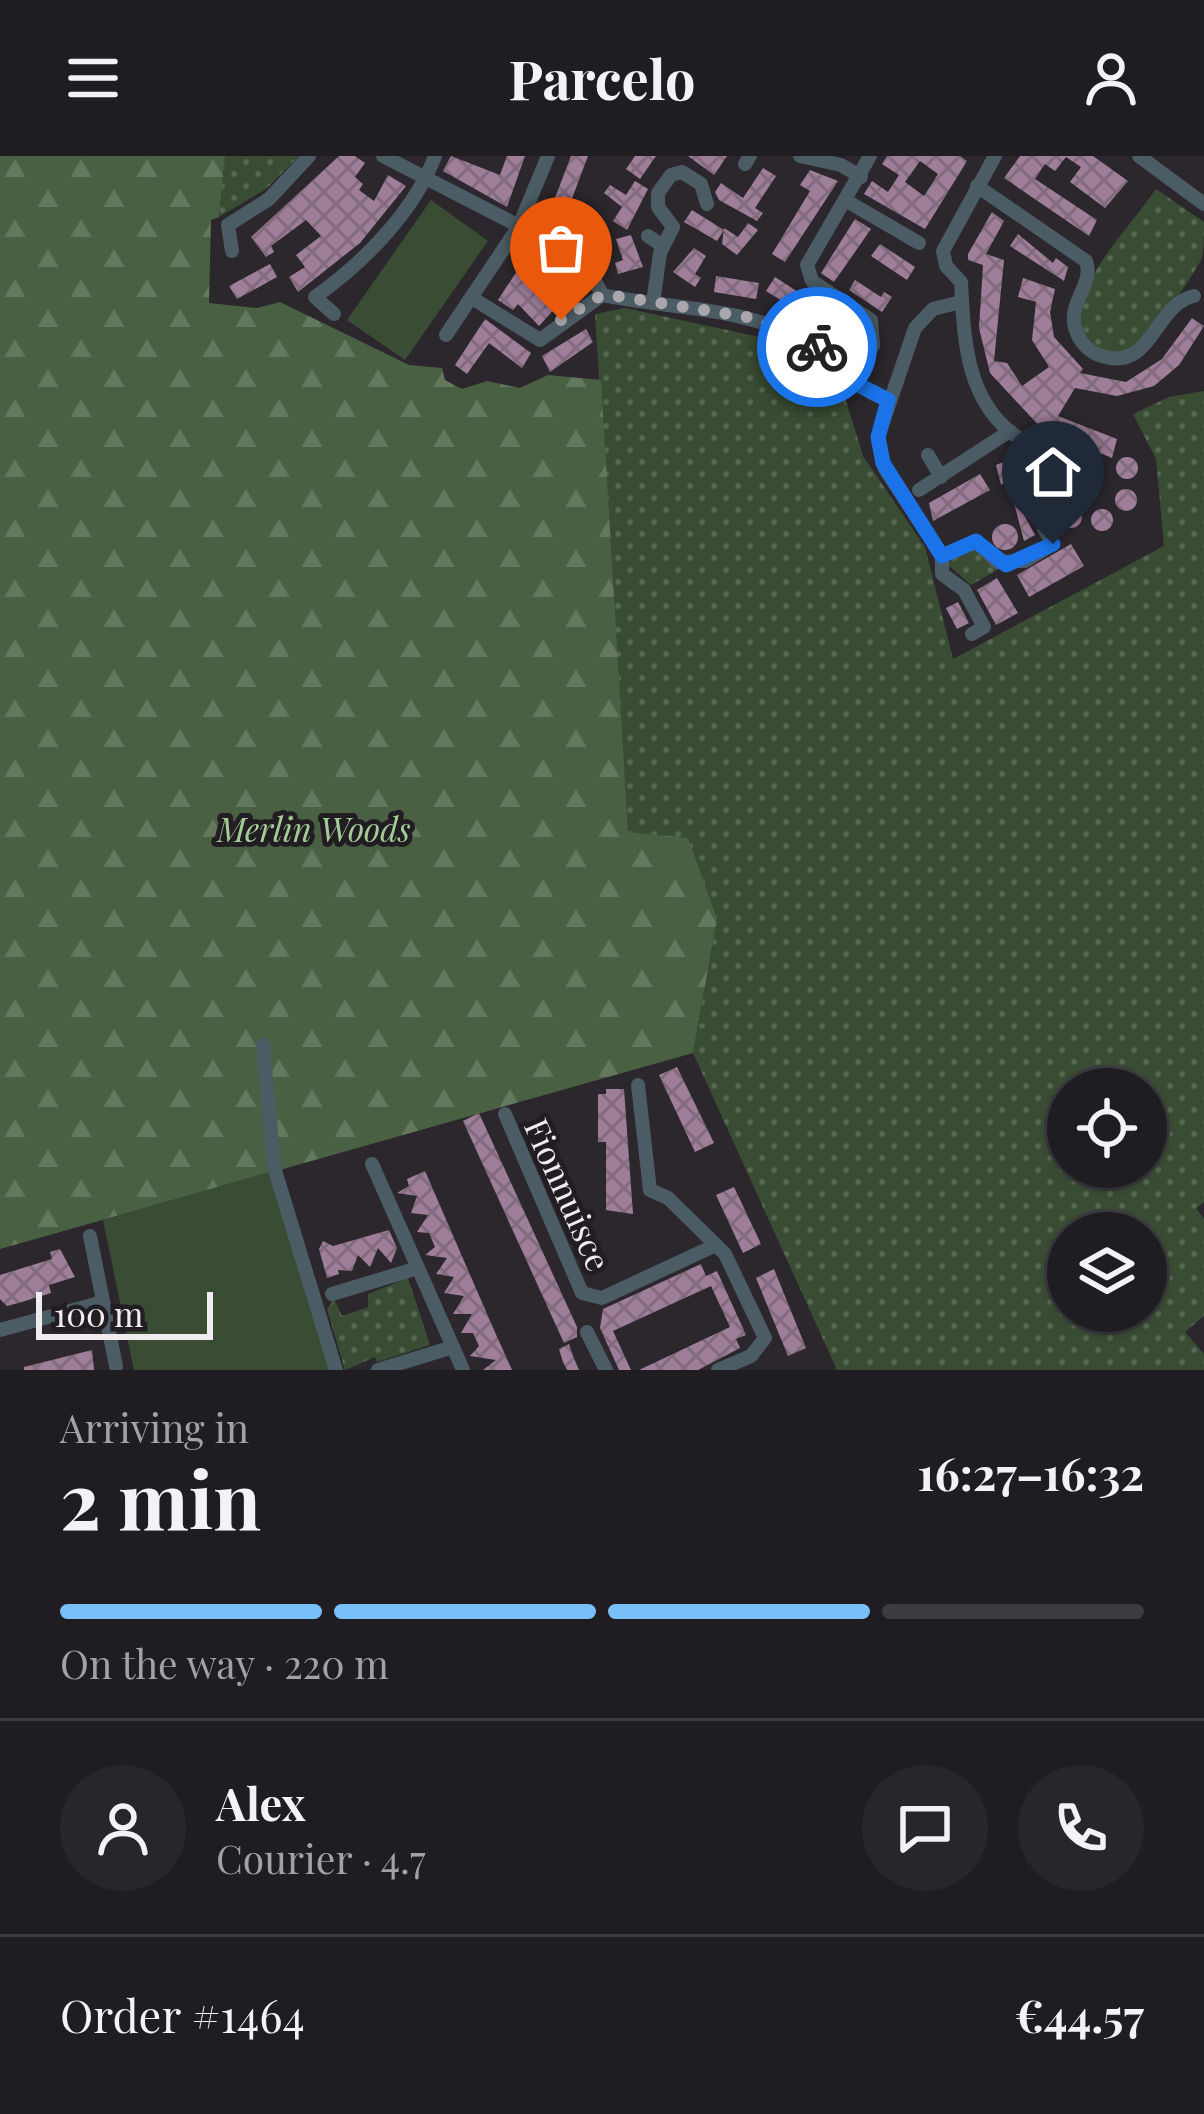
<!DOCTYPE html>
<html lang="en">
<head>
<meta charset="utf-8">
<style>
  body { margin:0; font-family:"Playfair Display",serif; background:#28262a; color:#f1f3f6; height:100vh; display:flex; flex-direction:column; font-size:45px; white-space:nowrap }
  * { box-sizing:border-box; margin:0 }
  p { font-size:39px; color:#a2a2a5 }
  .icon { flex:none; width:66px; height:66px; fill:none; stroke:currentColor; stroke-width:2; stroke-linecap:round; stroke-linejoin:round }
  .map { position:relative; height:1214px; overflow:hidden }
  .sheet { display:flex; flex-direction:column; background:#201d22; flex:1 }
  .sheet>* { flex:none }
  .buttons { position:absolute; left:1047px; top:912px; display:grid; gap:24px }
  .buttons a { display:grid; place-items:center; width:120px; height:120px; border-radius:50%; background:#201d22; box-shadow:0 3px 9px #0004,0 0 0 3px #3d3b40; font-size:60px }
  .scale { position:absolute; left:36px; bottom:30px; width:177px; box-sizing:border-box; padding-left:12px; border:6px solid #efecf0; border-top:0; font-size:33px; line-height:42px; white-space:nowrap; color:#efecf0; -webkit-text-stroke:9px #221d23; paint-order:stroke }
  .pin { position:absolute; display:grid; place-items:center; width:102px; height:102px; color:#fff; margin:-123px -51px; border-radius:50% 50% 50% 0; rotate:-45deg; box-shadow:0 0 12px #0007 }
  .pin .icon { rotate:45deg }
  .courier { position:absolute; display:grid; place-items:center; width:120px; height:120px; margin:-60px; border:9px solid #1a73e8; border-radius:50%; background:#fff; color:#222; box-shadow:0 3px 15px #0007 }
  .headline em { font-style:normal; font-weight:700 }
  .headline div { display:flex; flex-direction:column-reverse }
  .headline { display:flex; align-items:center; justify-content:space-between; height:204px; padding:0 60px }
  h1 { font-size:78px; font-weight:700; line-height:90px }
  .bar { display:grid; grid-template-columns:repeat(4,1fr); gap:18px 12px; align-content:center; height:144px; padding:0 60px }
  .bar i { height:15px; border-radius:9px; background:#3d3b40 }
  .bar .selected { background:#79bff8 }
  .bar p { grid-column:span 4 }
  .line { display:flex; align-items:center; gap:30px; padding:0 60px; border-top:3px solid #3d3b40 }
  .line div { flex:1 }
  .round { display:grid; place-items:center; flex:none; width:126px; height:126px; border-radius:63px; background:#28262a }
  header { display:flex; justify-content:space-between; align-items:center; height:156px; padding:0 60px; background:#201d22; font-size:54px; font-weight:700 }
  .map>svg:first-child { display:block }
  .grass { fill:url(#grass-dots); fill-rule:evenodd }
  .forest { fill:url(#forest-firs) }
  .park { fill:#3a4d34 }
  .building { fill:url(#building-cross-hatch); fill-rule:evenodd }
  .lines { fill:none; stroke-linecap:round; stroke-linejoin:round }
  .minor { stroke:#4c5c65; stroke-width:14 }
  .done { stroke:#aaa7ac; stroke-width:12; stroke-dasharray:0 21.6 }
  .route { stroke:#1a73e8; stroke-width:15 }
  .labels { text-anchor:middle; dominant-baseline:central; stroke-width:10; stroke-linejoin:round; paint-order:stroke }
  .park-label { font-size:33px; font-style:italic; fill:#a3cd97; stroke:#221d23 }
  .street-label { font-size:33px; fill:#efecf0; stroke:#221d23 }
</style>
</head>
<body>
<header><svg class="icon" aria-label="menu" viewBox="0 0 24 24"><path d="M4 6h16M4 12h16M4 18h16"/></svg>Parcelo<svg class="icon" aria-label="person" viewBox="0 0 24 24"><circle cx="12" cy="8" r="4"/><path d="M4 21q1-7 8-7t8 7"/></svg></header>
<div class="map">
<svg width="1204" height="1214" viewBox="0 0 1204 1214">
  <defs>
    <pattern id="grass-dots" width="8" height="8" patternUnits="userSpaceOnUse" patternTransform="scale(3)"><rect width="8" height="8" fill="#3a4d34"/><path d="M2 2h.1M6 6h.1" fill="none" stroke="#576752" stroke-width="1.8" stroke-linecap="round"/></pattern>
    <pattern id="forest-firs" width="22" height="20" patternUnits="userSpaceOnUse" patternTransform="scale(3)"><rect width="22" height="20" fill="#496142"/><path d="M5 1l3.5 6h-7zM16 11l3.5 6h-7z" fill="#64785e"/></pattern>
    <pattern id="building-cross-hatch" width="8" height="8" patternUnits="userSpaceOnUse" patternTransform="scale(3)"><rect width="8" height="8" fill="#9f7e99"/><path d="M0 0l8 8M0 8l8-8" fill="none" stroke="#816b7d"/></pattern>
  </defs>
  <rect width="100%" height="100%" fill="#2b272d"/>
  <!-- grass -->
  <g class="grass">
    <polygon points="225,0 299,0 266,33 219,61"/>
    <path d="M1156 33 1204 66C1204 77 1204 92 1202 102 1193 120 1149 185 1133 192 1098 208 1072 175 1083 142 1096 104 1133 66 1156 33Z"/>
    <path d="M625 152 796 189 839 222 863 300 925 391 953 503 1164 390 1156 303 1133 258 1169 241 1204 235V1046L1196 1052 1204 1063V1160L1185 1176 1204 1198V1214H837L693 897 717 763 628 676 595 158ZM1068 933H1146V1011H1068ZM1068 1077H1146V1155H1068Z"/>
    <polygon points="970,389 999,413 971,429 947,408"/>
    <polygon points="408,1122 430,1189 377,1206 375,1201 345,1214 327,1153 334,1143 342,1160 368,1151 368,1138"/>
  </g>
  <!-- forest -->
  <polygon class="forest" points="0,0 225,0 219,61 211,64 209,147 257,152 280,146 409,209 442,212 445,224 462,233 487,225 520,232 548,219 601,224 628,676 688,682 717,763 693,897 0,1093"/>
  <!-- park -->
  <g class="park">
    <polygon points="431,44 488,85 405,204 347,164"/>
    <polygon points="269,1016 331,1214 134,1214 103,1064"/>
  </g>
  <!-- building -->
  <g class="building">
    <polygon points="339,0 355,0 365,7 355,21 363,28 359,34 374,45 388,19 406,30 360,87 298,136 289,121 305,111 296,99 321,80 306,64 271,90 274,96 266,101 251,81"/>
    <polygon points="451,0 500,19 507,0 525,0 507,51 443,15"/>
    <polygon points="571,0 588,0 565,61 574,66 570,75 547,63"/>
    <polygon points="635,0 656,0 640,23 626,13"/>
    <polygon points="688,0 727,0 714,19"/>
    <path d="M887 0H960L967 5 925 73 864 38 872 25 888 36 899 19 882 8ZM920 5 938 18 924 40 905 26Z"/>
    <polygon points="1020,0 1093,0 1128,25 1105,52 1070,26 1081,11 1066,1 1055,15 1045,8 1035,23 1097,64 1089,80 1004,22"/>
    <polygon points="763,12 776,20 755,52 763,57 757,65 719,44 715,36 721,27 743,42"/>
    <polygon points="810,14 838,25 785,106 772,98 810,35 800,29"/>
    <polygon points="635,25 648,33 627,74 613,65 622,51 604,37 610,29 626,39"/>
    <polygon points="692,54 724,74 717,85 684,66"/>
    <polygon points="992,56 1004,65 986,98 1004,104 994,205 1007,207 1022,230 1049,211 1032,184 1036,146 1018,141 1023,122 1055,133 1050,156 1054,181 1083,213 1080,217 1126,226 1162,203 1192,162 1204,170 1179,209 1154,230 1117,240 1075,232 1058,260 1117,283 1112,302 1042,273 990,217 979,172 983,109 968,104 968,98"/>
    <polygon points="855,63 871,73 834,126 821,117"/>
    <polygon points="748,67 758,74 737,99 722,88 724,72 738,81"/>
    <polygon points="1018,78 1053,107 1056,102 1068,111 1064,125 1010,90"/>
    <polygon points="631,79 643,111 618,118 615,107 623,104 616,83"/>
    <polygon points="564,83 580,91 570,111 554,103"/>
    <polygon points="880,88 915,111 907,124 871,100"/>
    <polygon points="694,92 706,100 695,118 701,122 695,131 673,116"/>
    <polygon points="530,95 535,102 551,107 540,138 574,120 582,136 559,148 539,170 518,148 513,154 498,144"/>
    <polygon points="270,108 277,121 237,143 229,130"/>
    <polygon points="716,120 759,127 756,143 714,136"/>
    <polygon points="775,121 818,149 810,162 766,135"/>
    <polygon points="855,124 881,141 884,136 892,141 882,156 849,134"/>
    <polygon points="836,154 860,170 842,194 829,185 840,169 830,162"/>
    <polygon points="485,163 531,197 522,212 489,187 467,218 455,209"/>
    <polygon points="586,173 593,186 550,216 542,200"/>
    <circle cx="1127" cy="312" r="11"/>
    <polygon points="1010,303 1016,304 1024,333 1011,337 1008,325 1001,329 996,309"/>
    <polygon points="980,318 990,334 933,365 929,347"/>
    <polygon points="1036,321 1056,330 1038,355 1024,349"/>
    <circle cx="1126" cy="344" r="11"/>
    <polygon points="1017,346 1035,379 1024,385 1014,347"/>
    <circle cx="1071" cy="361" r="11"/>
    <circle cx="1102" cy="364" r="11"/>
    <circle cx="1005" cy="381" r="13"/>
    <polygon points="1071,388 1084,410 1029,441 1017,419"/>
    <polygon points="997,422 1018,457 996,469 977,434"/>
    <polygon points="958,446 969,467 957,473 946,452"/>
    <polygon points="677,911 714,987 695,996 659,919"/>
    <polygon points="606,933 624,933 633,1058 606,1054 606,986 598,986 598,938 606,938"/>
    <polygon points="479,957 577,1171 577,1181 564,1187 463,965"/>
    <polygon points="425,1015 494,1174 512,1214 483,1214 496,1204 470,1200 479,1190 473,1177 461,1177 472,1158 453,1158 464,1140 444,1137 454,1121 436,1118 447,1102 425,1099 435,1091 429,1077 417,1076 428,1059 411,1057 417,1040 397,1037 409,1030 407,1023"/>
    <polygon points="734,1031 761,1088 743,1097 716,1039"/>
    <polygon points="389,1074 397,1092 391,1107 378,1092 370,1111 358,1099 352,1115 338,1114 339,1118 327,1122 319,1093 323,1085 333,1090"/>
    <polygon points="60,1093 75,1121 49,1129 51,1137 22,1146 7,1150 0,1143 0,1119 52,1103 50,1096"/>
    <polygon points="701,1108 706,1120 717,1115 746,1179 736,1183 740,1192 698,1214 639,1214 730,1171 711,1130 613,1175 631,1214 619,1214 600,1172 603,1153"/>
    <polygon points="774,1113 806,1192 788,1200 756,1122"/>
    <polygon points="569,1188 573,1200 579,1214 567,1214 563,1206 559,1193"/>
    <polygon points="92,1194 94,1214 24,1214 24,1211"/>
  </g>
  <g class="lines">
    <!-- minor -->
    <g class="minor">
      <polyline points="383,0 519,70 548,0"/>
      <polyline points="800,0 841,9 861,21"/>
      <polyline points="870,0 807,109 812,125 871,164 873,190"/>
      <path d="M995 0 943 95 946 110 961 126C964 181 965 245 1017 281 1042 297 1070 304 1090 325"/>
      <polyline points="1139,0 1204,48"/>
      <polyline points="745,8 750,0"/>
      <path d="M977 30 1086 105C1095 130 1064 148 1077 177 1082 189 1092 198 1105 201 1153 213 1155 148 1194 140"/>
      <polyline points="845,44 919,87"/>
      <polyline points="522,64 549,78 541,93"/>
      <polyline points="648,80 663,90"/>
      <polyline points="232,95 228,69 269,43 309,0"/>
      <polyline points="593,120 602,139"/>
      <path d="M602 139C670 153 741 150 804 184 836 201 851 232 888 244"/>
      <polyline points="472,142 540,184 602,139"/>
      <polyline points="653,147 660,97 673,71 658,51 658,37 671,19 682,16 701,28 707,48"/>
      <path d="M334 158 315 141C363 107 414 56 435 0"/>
      <polyline points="446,179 519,70"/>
      <polyline points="928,299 941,321"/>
      <polyline points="919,334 1010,275"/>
      <polyline points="942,400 885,313 878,281 915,172 933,153 961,146"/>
      <polyline points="972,478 984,471 964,434 942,418 942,400 976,385 997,406 1025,405 1053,388 1044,373"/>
      <polyline points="263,889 274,1011 336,1214"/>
      <polyline points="638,929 650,1034 668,1042 716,1089"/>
      <polyline points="505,958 582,1137 602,1142 716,1089 725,1098 765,1182 751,1200 718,1214"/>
      <polyline points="372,1008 453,1191 378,1214"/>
      <polyline points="90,1080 116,1210"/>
      <polyline points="332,1138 418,1112"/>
      <polyline points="0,1174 103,1146"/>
      <polyline points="587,1176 606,1214"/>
      <polyline points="453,1191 463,1214"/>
    </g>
  </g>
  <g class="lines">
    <!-- done -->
    <polyline class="done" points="561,164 602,139 623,141 753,162 817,191"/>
    <!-- route -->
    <polyline class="route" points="817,191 849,224 888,244 878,281 883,307 942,400 976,385 1006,409 1053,388"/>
  </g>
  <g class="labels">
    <!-- park labels -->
    <g class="park-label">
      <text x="314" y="672">Merlin Woods</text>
    </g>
    <!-- street labels -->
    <g class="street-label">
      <text transform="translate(569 1038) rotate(66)">Fionnuisce</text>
    </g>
  </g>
</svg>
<div class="buttons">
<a><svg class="icon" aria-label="locate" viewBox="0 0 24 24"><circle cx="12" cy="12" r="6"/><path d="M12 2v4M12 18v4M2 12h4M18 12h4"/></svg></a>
<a><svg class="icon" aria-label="layers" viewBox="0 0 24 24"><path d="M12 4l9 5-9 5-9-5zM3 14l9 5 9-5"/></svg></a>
</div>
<div class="scale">100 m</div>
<div class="pin" style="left:561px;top:164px;background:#ea580c"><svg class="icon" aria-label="bag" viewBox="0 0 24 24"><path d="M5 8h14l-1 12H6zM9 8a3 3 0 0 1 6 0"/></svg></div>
<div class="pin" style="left:1053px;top:388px;background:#1f2937"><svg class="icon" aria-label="home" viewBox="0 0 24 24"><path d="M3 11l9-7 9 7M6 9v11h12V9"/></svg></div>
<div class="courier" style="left:817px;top:191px"><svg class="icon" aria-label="bike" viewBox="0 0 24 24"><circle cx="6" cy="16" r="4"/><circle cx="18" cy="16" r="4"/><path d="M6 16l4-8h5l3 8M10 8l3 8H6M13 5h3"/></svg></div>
</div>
<section class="sheet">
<div class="headline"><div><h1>2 min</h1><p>Arriving in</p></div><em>16:27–16:32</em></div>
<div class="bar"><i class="selected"></i><i class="selected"></i><i class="selected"></i><i></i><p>On the way · 220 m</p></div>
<div class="line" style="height:216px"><a class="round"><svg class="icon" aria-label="person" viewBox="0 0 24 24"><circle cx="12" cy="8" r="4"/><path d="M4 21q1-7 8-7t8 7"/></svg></a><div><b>Alex</b><p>Courier · 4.7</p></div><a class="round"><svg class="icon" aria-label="chat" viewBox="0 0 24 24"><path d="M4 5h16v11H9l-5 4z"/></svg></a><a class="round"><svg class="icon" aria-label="phone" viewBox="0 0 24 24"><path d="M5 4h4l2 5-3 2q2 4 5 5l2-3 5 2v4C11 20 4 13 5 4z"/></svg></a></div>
<div class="line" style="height:156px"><div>Order #1464</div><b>€44.57</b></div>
</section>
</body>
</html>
